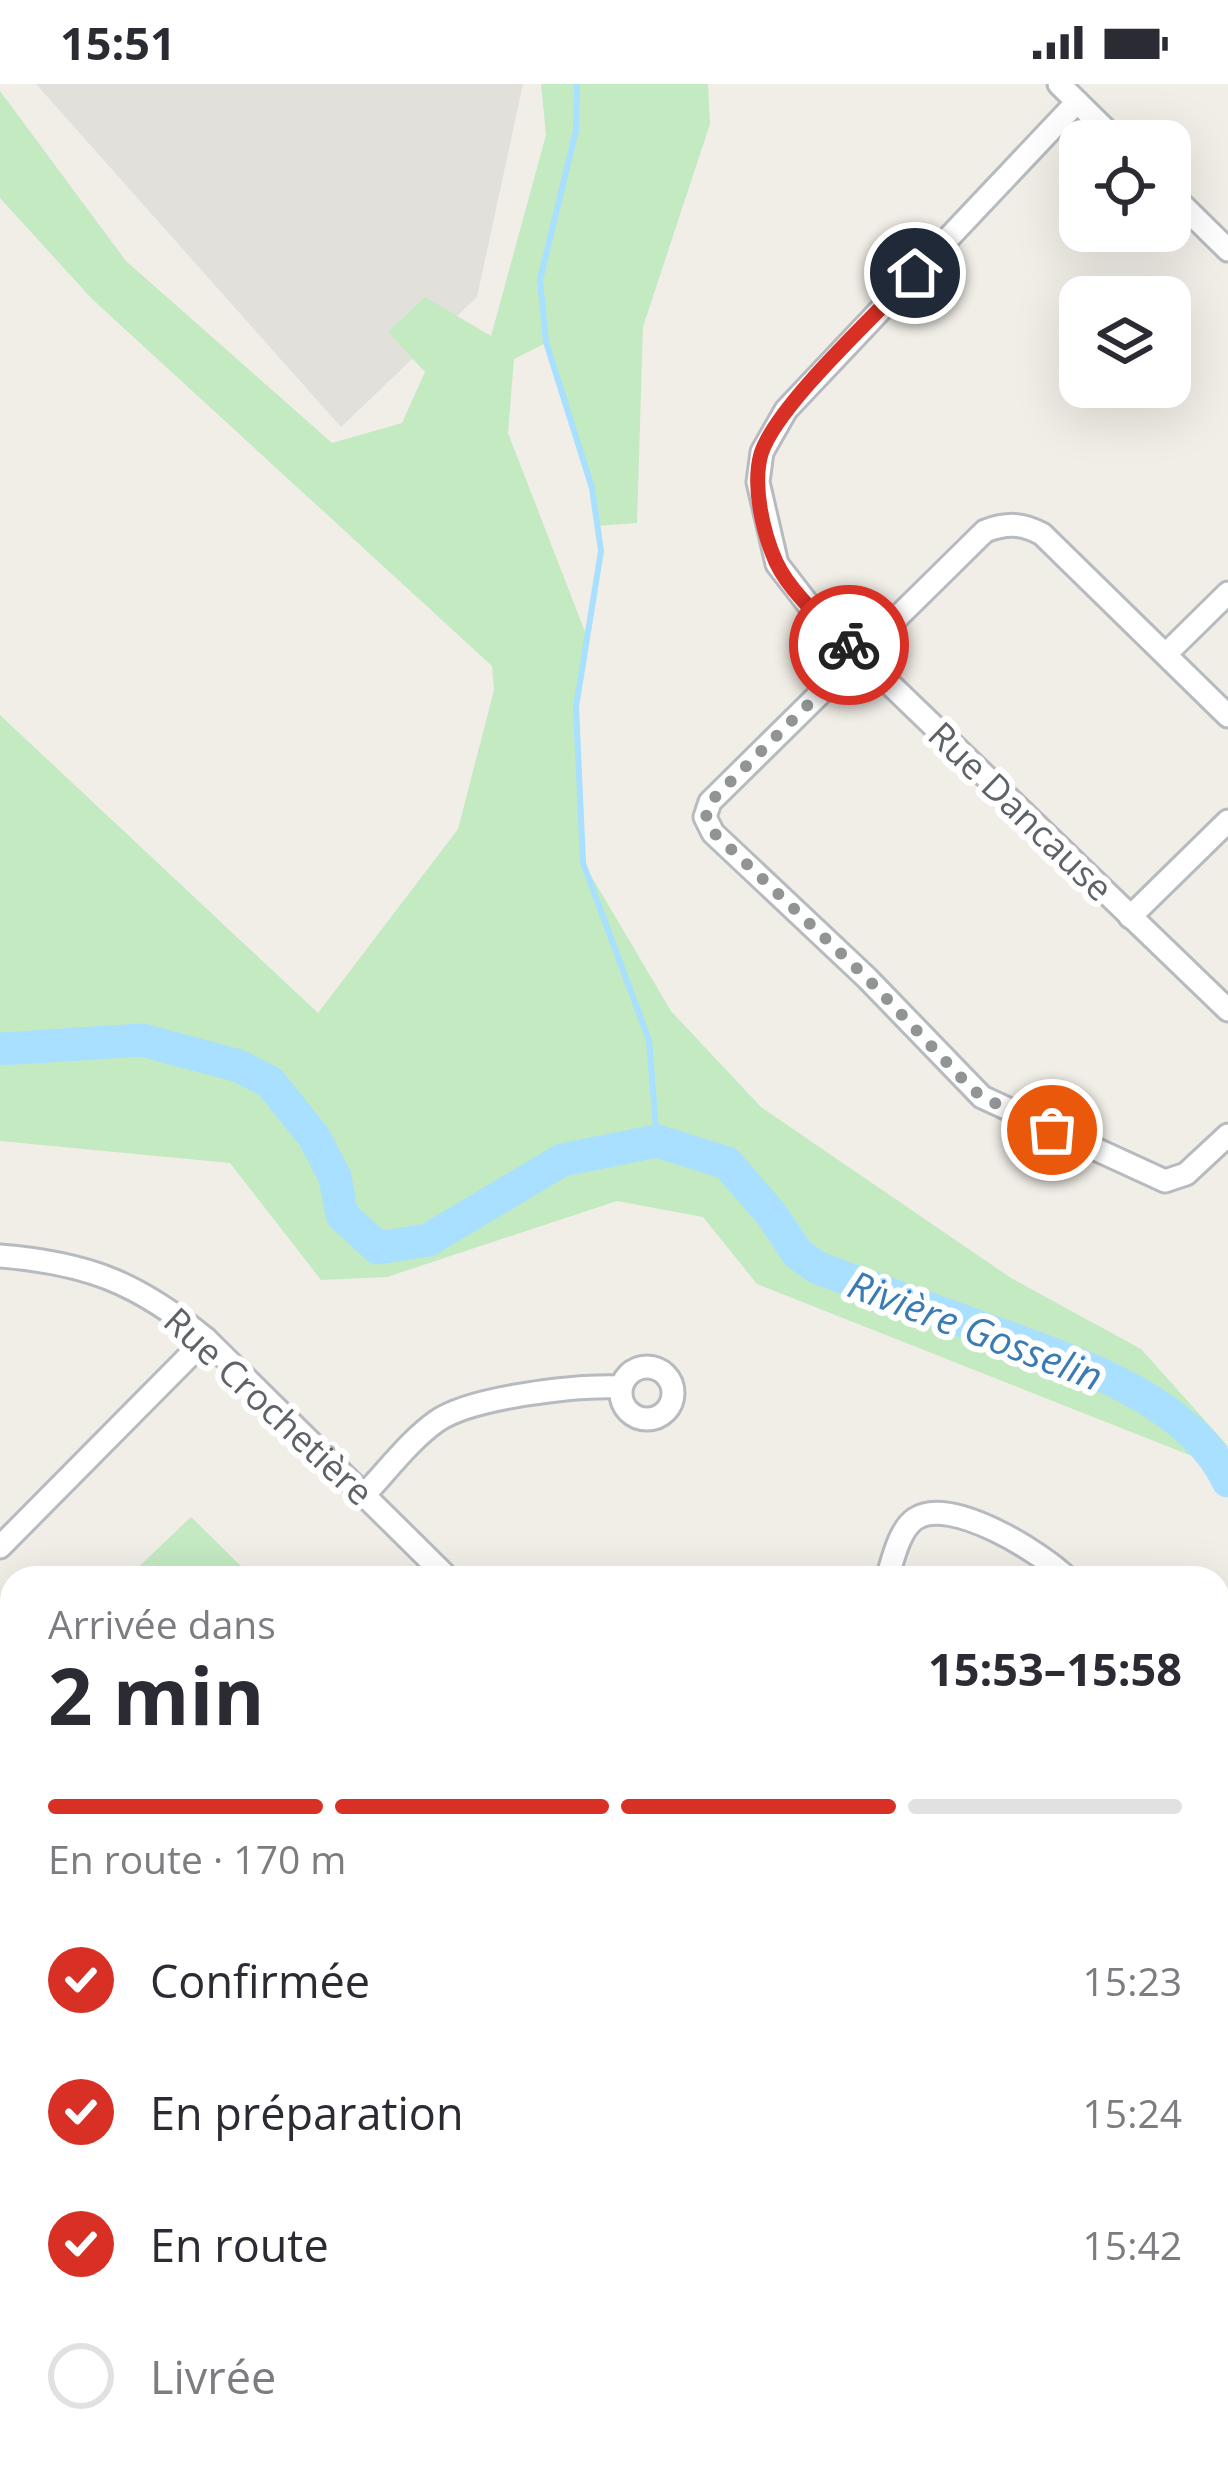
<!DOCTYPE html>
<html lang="fr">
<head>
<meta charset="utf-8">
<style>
  body { margin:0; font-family:"Open Sans",sans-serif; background:#f7f7f7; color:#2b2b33; height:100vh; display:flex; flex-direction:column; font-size:45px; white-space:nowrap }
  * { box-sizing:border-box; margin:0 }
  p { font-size:39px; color:#7c7c81 }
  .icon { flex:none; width:66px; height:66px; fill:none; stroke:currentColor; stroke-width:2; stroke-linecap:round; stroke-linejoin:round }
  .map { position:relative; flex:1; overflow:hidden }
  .panel { position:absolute; left:0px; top:1482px; width:1230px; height:900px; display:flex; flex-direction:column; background:#fff; border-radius:36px 36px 0 0; box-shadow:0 12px 48px #0002 }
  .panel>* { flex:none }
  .tools { position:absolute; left:1059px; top:36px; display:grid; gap:24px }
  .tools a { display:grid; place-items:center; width:132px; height:132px; border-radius:24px; background:#fff; box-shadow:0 12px 48px #0002; font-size:60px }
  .pin { position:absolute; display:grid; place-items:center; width:102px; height:102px; color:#fff; margin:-51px; border:6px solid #fff; border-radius:50%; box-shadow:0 3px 12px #0007 }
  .courier { position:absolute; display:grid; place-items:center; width:120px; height:120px; margin:-60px; border:9px solid #d93025; border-radius:50%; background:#fff; color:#222; box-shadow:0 3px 15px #0007 }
  .overview em { font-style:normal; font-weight:700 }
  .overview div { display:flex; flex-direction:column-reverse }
  .overview { display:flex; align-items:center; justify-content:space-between; height:204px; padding:0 48px }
  h1 { font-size:78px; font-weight:700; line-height:90px }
  .bar { display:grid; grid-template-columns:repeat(4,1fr); gap:18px 12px; align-content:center; height:144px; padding:0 48px }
  .bar i { height:15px; border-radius:9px; background:#e1e1e2 }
  .bar .selected { background:#d93025 }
  .bar p { grid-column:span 4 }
  ol { padding:0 48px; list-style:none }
  li { display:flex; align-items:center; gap:36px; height:132px }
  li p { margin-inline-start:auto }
  li .icon { padding:12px; border-radius:50%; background:#d93025; color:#fff; stroke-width:4 }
  li:last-child { color:#7c7c81 }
  li i { width:66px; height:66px; border:6px solid #e1e1e2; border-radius:50% }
  .status { display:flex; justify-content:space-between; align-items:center; height:84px; padding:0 60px; background:#fff; direction:ltr }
  .status svg { height:33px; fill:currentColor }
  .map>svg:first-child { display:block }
  .industrial { fill:#e2e0db }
  .green { fill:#c4eac2 }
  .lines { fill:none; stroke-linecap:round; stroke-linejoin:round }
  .stream { stroke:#a9dfff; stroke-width:6 }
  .river { stroke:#a9dfff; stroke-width:33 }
  .minor-casing { stroke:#b7babe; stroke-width:27 }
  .minor { stroke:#fff; stroke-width:21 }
  .done { stroke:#919494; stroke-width:12; stroke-dasharray:0 21.6 }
  .route { stroke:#d93025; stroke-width:15 }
  .labels { text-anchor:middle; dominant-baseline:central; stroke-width:12; stroke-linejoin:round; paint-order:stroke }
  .street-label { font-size:36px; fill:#5e6368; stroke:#fff }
  .water-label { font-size:39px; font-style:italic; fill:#397bb2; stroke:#fff }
</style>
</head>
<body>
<div class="status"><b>15:51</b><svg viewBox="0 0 49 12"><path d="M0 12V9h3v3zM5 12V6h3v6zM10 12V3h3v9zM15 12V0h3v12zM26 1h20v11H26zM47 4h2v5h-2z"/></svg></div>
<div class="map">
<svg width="1228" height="2382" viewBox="0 0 1228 2382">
  <rect width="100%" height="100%" fill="#f1eee7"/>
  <!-- industrial -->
  <polygon class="industrial" points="36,0 523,0 477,213 341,343"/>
  <!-- green -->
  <g class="green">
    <polygon points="541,0 708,0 710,40 643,243 637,439 597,442 592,404 546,259 514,275 508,349 587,553 576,623 583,778 671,927 761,1023 1011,1194 1141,1265 1228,1362 1219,1377 1197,1374 757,1200 703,1133 617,1117 387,1193 321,1196 230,1079 0,1057 0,631 318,929 458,745 494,606 492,582 92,215 0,114 0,7 126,177 332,359 402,339 425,288 388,248 425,213 491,252 546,51"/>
    <polygon points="191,1433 253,1494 127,1494"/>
    <polygon points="12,1605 12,1875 0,1863 0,1616"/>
    <polygon points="1228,1900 1228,2082 1218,2073 1218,1902"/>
  </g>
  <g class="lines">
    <!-- stream -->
    <polyline class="stream" points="577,0 576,46 540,196 546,258 592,404 601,467 576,623 583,779 649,956 657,1057"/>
    <!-- river -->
    <path class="river" d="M0 965 142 956 239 982 270 998 314 1053 335 1093 342 1131 378 1164 428 1156 562 1076 657 1057 727 1079 772 1131 798 1170 818 1184C870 1203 922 1222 974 1241 1057 1272 1188 1311 1228 1397"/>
    <defs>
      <g id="minor">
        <polyline points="1059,0 1117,57"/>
        <polyline points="1077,18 786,326 762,368 758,398 777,480 811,524 1228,926"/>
        <polyline points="1170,109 1228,166"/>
        <polyline points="1166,570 1228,509"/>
        <path d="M1228 632 1042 450C1021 439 1007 439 985 447L710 718 705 733 713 749 867 894 982 1013 1165 1097 1186 1090 1228 1051"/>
        <polyline points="1130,833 1228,737"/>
        <path d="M0 1172C88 1179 138 1199 206 1255L448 1494"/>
        <circle cx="647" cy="1309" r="26"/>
        <path d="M364 1411C387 1387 410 1356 437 1337 472 1313 577 1301 621 1303"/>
        <polyline points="0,1463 206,1255"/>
        <path d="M887 1494C893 1476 899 1446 915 1435 950 1411 1042 1469 1067 1494"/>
        <polyline points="0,1863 12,1875"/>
        <polyline points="0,2160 12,2172"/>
        <polyline points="1218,2234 1228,2244"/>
        <polyline points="211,2370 223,2382"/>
        <polyline points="518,2370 531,2382"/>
        <polyline points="1001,2370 1013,2382"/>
        <polyline points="9,2382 23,2370"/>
        <polyline points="640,2382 652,2370"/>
        <polyline points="952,2382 964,2370"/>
      </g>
    </defs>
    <!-- minor casing -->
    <use href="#minor" class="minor-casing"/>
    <!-- minor -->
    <use href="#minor" class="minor"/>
  </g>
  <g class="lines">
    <!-- done -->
    <polyline class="done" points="849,561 859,570 710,718 706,733 713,748 867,894 970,1003 982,1013 1052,1046"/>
    <!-- route -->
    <path class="route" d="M849 561C824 537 791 510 776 478 763 449 752 402 761 370 776 322 877 230 915 189"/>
  </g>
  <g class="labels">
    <!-- street labels -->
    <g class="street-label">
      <text transform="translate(1021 727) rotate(44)">Rue Dancause</text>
      <text transform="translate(269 1322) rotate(43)">Rue Crochetière</text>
    </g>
    <!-- water labels -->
    <g class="water-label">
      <text transform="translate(976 1245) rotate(21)">Rivière Gosselin</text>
    </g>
  </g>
</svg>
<div class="tools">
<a><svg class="icon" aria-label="locate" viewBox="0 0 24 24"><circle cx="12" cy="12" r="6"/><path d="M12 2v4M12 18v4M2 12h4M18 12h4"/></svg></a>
<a><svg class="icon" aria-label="layers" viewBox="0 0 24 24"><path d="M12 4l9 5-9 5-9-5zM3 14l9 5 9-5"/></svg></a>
</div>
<div class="pin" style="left:1052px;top:1046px;background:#ea580c"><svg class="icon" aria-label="bag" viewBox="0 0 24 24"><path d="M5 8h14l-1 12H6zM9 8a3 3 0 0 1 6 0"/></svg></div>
<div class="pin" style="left:915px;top:189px;background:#1f2937"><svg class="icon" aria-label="home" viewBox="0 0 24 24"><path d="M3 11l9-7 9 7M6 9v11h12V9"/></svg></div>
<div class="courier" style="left:849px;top:561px"><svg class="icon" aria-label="bike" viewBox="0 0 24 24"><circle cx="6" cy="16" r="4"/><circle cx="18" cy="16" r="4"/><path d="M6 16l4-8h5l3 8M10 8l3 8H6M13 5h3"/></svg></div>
<section class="panel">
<div class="overview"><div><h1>2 min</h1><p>Arrivée dans</p></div><em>15:53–15:58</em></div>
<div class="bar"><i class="selected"></i><i class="selected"></i><i class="selected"></i><i></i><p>En route · 170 m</p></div>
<ol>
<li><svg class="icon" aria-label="check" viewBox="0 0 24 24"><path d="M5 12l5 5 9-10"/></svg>Confirmée<p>15:23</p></li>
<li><svg class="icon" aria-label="check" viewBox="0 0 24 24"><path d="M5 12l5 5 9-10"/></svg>En préparation<p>15:24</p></li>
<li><svg class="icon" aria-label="check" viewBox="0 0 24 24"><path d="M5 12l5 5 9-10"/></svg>En route<p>15:42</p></li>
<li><i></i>Livrée</li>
</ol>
</section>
</div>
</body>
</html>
